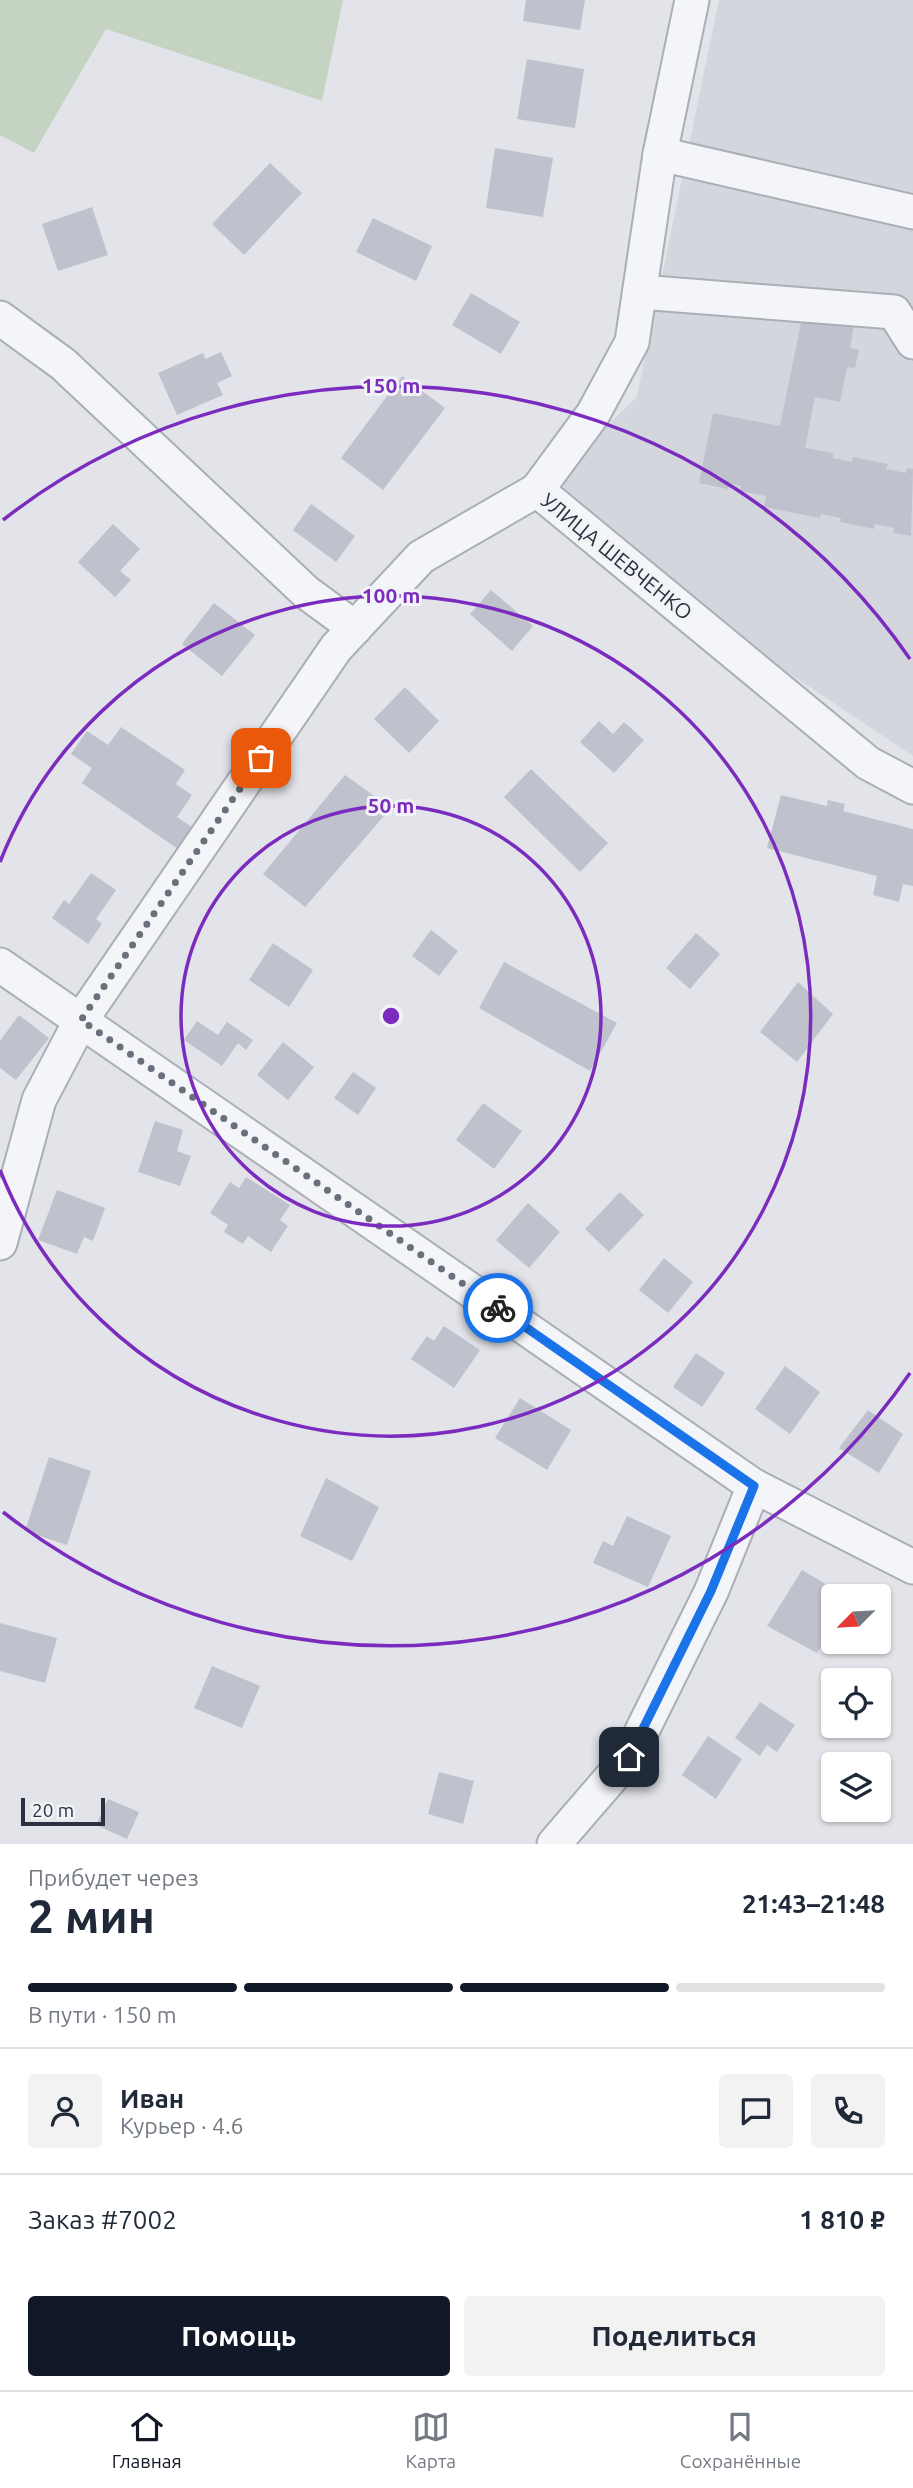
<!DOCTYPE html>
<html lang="ru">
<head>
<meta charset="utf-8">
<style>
  body { margin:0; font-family:Ubuntu,sans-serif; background:#f2f2f3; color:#1f2937; height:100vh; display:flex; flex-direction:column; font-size:26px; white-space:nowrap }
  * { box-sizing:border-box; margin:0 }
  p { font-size:23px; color:#747a83 }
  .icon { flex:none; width:38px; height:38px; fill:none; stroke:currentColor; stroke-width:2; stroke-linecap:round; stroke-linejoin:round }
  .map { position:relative; height:1844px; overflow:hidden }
  .drawer { display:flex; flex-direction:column; background:#fff; flex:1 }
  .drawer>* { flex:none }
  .needle { width:46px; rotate:246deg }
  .buttons { position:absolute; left:821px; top:1584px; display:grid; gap:14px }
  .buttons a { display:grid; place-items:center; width:70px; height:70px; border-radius:7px; background:#fff; box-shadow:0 2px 5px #0004; font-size:35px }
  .scale { position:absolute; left:21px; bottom:18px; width:84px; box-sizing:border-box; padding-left:7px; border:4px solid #2b3040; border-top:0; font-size:19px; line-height:24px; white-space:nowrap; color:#2b3040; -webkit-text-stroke:5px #f1f3f7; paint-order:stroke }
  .pin { position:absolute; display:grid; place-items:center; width:60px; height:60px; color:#fff; margin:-30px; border-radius:14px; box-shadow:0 4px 10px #0006 }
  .courier { position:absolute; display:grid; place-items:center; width:70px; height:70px; margin:-35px; border:5px solid #1a73e8; border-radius:50%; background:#fff; color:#222; box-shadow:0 2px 9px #0007 }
  .headline em { font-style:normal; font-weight:700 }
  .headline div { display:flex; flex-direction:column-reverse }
  .headline { display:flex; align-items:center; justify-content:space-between; height:119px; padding:0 28px }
  h1 { font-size:46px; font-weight:700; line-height:52px }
  .bar { display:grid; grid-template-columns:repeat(4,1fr); gap:10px 7px; align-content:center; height:84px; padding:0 28px }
  .bar i { height:9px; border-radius:5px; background:#e0e1e3 }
  .bar .current { background:#111827 }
  .bar p { grid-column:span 4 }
  .line { display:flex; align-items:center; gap:18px; padding:0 28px; border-top:2px solid #e0e1e3 }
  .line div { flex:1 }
  .round { display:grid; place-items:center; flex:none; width:74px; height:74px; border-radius:7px; background:#f2f2f3 }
  .cta { display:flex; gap:14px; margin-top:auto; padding:14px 28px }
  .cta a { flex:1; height:80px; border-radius:7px; background:#111827; color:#fff; font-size:28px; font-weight:700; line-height:80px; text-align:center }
  .cta a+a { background:#f2f2f3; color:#1f2937 }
  .tabs { display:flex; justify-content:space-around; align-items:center; height:98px; border-top:2px solid #e0e1e3; background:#fff; font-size:19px; color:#747a83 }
  .tabs a { display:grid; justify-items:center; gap:4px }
  .tabs .current { color:#111827 }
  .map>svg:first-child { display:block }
  .built { fill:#d4d6de }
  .green { fill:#c5d3c3 }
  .building { fill:#bfc2cc }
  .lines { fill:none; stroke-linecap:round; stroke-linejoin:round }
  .minor-casing { stroke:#abaeb6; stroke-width:37 }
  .minor { stroke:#f4f5f8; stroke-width:33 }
  .done { stroke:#6b6f7b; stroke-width:7; stroke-dasharray:0 12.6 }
  .route { stroke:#1a73e8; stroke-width:9 }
  .ring { fill:none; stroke:#7b2cbf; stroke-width:3.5 }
  .labels { text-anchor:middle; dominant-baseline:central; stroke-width:6; stroke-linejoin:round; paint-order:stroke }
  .street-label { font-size:21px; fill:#2b3040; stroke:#f1f3f7 }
  .centre { fill:#7b2cbf; stroke:#f1f3f7; stroke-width:3.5 }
  .ring-label { font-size:21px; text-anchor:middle; font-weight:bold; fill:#7b2cbf; stroke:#f1f3f7; stroke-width:6; stroke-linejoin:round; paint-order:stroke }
</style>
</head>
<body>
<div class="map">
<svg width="913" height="1844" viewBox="0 0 913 1844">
  <rect width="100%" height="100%" fill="#e2e4e9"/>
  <!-- built -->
  <polygon class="built" points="719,0 913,0 913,756 568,526 562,469 637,397"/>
  <!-- green -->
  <polygon class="green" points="0,0 343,0 322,101 106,29 34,153 0,135"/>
  <!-- building -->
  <g class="building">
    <polygon points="526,0 585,0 580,30 523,21"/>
    <polygon points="527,59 584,69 575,128 517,119"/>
    <polygon points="495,148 553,158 543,217 486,208"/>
    <polygon points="270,163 302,193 244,255 212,224"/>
    <polygon points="92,207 108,255 58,271 42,224"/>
    <polygon points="373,218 432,246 416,281 356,252"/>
    <polygon points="471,293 520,322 501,354 452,325"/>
    <polygon points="804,308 855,319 850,348 859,350 855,368 847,367 840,402 815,397 805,448 834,453 833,458 852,462 853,457 888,464 886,469 906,473 907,468 913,469 911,536 893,533 894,528 875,524 874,529 840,522 841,518 821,514 820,518 764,507 766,496 740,491 741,486 730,483 728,489 699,483 713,413 780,426"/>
    <polygon points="221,352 232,376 217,383 223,395 177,415 158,373 203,353 206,359"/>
    <polygon points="402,376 445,408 383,490 341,458"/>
    <polygon points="311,504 355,536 336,562 293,530"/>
    <polygon points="113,524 140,549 120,571 131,580 115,597 78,562"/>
    <polygon points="491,590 533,626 512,651 470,614"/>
    <polygon points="214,603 255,635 222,676 182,644"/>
    <polygon points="405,687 439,721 409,753 374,719"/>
    <polygon points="599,721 613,734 624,722 644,740 614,773 580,742"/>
    <polygon points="121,727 185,770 176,784 192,795 177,817 193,828 178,849 82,783 92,768 71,754 87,731 108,745"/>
    <polygon points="531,769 608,843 580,872 504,797"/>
    <polygon points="345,775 391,808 305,907 263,874"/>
    <polygon points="781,795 827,806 828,800 845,804 843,811 913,829 913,886 903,884 899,902 873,895 877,876 767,848"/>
    <polygon points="91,873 116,890 96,919 102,924 88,944 52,918 64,900 69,904"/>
    <polygon points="431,930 458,951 439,976 412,956"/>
    <polygon points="696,933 720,954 690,989 666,968"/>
    <polygon points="273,943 313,970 289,1007 249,980"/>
    <polygon points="504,962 617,1023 590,1071 479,1008"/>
    <polygon points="798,982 833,1014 797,1062 760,1032"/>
    <polygon points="19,1015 49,1038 16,1080 0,1068 0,1041"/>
    <polygon points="197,1021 218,1035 227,1022 253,1040 246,1050 238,1043 222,1066 184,1040"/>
    <polygon points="283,1042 314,1067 288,1100 257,1075"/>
    <polygon points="353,1072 376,1088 358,1115 334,1098"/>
    <polygon points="483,1103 522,1131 494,1169 456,1140"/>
    <polygon points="155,1121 183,1130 177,1151 191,1156 180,1186 138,1172"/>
    <polygon points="246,1177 290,1205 280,1220 288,1226 271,1252 248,1236 243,1244 224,1232 228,1225 210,1213 230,1182 239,1188"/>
    <polygon points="57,1190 105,1208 93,1241 84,1237 77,1254 38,1240"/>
    <polygon points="620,1192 644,1215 609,1252 585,1229"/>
    <polygon points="528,1203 560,1232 529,1268 496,1240"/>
    <polygon points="664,1258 693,1282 668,1313 639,1290"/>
    <polygon points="444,1326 480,1350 454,1388 411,1359 427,1336 434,1341"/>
    <polygon points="696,1353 725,1373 702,1407 673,1387"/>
    <polygon points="785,1366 820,1392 790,1434 755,1409"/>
    <polygon points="520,1398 571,1430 547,1470 495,1438"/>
    <polygon points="868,1410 903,1434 879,1473 839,1448"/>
    <polygon points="49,1457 91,1471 67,1545 25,1531"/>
    <polygon points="326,1478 379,1507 352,1561 300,1536"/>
    <polygon points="627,1516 671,1536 648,1587 593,1563 603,1541 613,1546"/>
    <polygon points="802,1570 846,1596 833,1596 833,1627 817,1653 767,1626"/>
    <polygon points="0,1623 57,1638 45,1683 0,1671"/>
    <polygon points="212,1666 260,1686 242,1728 194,1708"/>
    <polygon points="760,1702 795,1725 777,1752 767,1745 760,1756 735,1738"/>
    <polygon points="708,1736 742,1759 716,1799 682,1775"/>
    <polygon points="439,1772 474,1781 463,1824 428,1814"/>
    <polygon points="108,1799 139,1812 127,1839 96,1825"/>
  </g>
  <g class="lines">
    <defs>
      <g id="minor">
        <polyline points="692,0 660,154 632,342 593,414 537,490 868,763 913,787"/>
        <polyline points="660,154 913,212"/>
        <polyline points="640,292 894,312 913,342"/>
        <polyline points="0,318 63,364 306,592 355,628"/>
        <polyline points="0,965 754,1486 913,1567"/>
        <polyline points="0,1243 39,1100 81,1020 336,648 421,557 537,490"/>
        <polyline points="554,1844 629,1757 711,1592 754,1486"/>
      </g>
    </defs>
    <!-- minor casing -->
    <use href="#minor" class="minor-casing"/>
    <!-- minor -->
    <use href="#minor" class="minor"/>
  </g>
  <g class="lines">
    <!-- done -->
    <polyline class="done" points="261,758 81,1020 498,1308"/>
    <!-- route -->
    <polyline class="route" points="498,1308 754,1486 711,1591 629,1757"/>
  </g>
  <!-- distance rings -->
  <g class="ring">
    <circle cx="391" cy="1016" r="210"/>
    <path d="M0 862A420 420 0 1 1 0 1170"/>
    <path d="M910 1373A630 630 0 0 1 3 1512M3 520A630 630 0 0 1 910 659"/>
  </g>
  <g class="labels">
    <!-- street labels -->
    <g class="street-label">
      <text transform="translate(617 556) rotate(39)">УЛИЦА ШЕВЧЕНКО</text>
    </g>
  </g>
  <circle cx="391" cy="1016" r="10" class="centre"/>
  <g class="ring-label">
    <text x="391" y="393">150 m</text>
    <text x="391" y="603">100 m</text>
    <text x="391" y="813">50 m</text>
  </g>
</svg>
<div class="buttons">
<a><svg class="needle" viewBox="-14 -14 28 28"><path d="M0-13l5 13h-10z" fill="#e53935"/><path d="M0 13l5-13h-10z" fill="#747a83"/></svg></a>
<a><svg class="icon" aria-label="locate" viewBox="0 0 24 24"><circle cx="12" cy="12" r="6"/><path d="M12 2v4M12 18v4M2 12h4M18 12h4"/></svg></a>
<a><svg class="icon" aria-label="layers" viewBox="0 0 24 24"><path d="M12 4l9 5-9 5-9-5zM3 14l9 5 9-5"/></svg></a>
</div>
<div class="scale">20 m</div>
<div class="pin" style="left:261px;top:758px;background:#ea580c"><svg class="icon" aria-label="bag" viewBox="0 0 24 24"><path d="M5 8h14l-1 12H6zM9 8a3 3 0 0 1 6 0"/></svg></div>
<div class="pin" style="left:629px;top:1757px;background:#1f2937"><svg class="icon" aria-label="home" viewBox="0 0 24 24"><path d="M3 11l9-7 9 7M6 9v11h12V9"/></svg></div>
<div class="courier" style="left:498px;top:1308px"><svg class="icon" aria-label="bike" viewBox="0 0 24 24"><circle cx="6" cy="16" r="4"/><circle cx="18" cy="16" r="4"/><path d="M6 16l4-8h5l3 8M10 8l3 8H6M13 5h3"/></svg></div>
</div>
<section class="drawer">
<div class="headline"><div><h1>2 мин</h1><p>Прибудет через</p></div><em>21:43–21:48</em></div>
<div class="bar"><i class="current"></i><i class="current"></i><i class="current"></i><i></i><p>В пути · 150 m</p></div>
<div class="line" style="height:126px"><a class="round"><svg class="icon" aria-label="person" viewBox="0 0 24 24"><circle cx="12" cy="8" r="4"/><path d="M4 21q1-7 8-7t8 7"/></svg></a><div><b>Иван</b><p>Курьер · 4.6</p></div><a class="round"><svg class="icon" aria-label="chat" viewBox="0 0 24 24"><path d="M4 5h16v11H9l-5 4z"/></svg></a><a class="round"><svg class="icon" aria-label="phone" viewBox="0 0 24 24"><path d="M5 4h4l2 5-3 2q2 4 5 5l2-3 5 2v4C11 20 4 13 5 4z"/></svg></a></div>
<div class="line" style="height:91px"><div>Заказ #7002</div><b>1 810 ₽</b></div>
<div class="cta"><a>Помощь</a><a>Поделиться</a></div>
</section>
<nav class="tabs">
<a class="current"><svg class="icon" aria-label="home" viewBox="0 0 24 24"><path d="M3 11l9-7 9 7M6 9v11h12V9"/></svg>Главная</a>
<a><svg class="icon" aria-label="map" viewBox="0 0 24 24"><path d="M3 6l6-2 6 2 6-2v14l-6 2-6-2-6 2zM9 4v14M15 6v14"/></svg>Карта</a>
<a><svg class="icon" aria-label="saved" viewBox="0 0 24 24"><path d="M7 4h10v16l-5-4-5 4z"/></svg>Сохранённые</a>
</nav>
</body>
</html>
